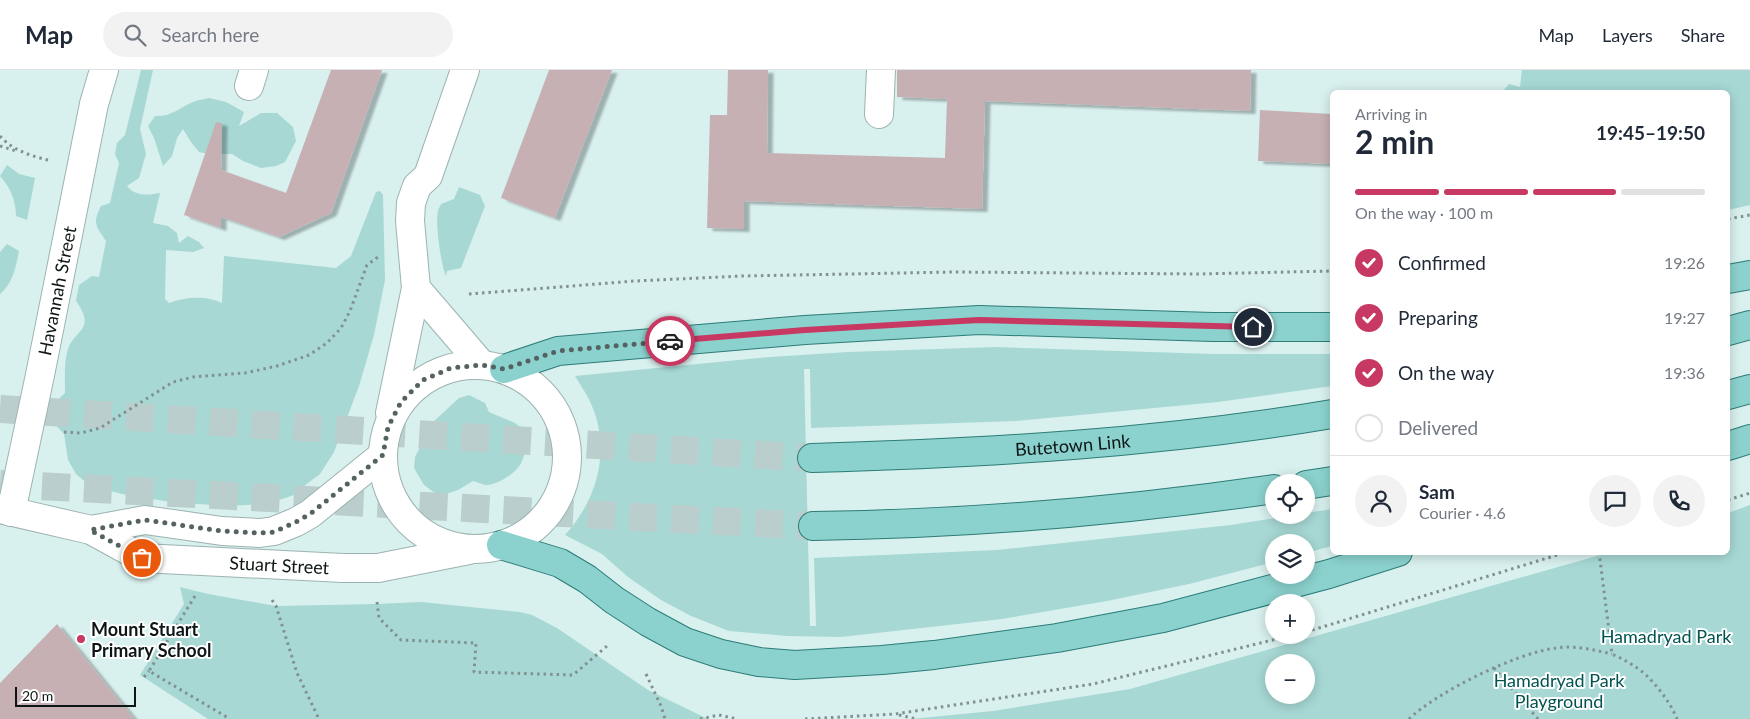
<!DOCTYPE html>
<html lang="en">
<head>
<meta charset="utf-8">
<style>
  body { margin:0; font-family:Lato,sans-serif; background:#f2f2f3; color:#1f2937; height:100vh; display:flex; flex-direction:column; font-size:19px; white-space:nowrap }
  * { box-sizing:border-box; margin:0 }
  p { font-size:16px; color:#747a83 }
  .icon { flex:none; width:28px; height:28px; fill:none; stroke:currentColor; stroke-width:2; stroke-linecap:round; stroke-linejoin:round }
  .map { position:relative; flex:1; overflow:hidden }
  .sheet { position:absolute; left:1330px; top:20px; width:400px; height:465px; display:flex; flex-direction:column; background:#fff; border-radius:8px; box-shadow:0 2px 12px #0003 }
  .sheet>* { flex:none }
  .buttons { position:absolute; left:1265px; top:404px; display:grid; gap:10px }
  .buttons a { display:grid; place-items:center; width:50px; height:50px; border-radius:50%; background:#fff; box-shadow:0 2px 12px #0003; font-size:25px }
  .scale { position:absolute; left:15px; bottom:12px; width:121px; box-sizing:border-box; padding-left:5px; border:2px solid #0d1515; border-top:0; font-size:14px; line-height:18px; white-space:nowrap; color:#0d1515; -webkit-text-stroke:4px #fff; paint-order:stroke }
  .pin { position:absolute; display:grid; place-items:center; width:42px; height:42px; color:#fff; margin:-21px; border:2px solid #fff; border-radius:50%; box-shadow:0 1px 5px #0007 }
  .courier { position:absolute; display:grid; place-items:center; width:50px; height:50px; margin:-25px; border:4px solid #c73862; border-radius:50%; background:#fff; color:#222; box-shadow:0 1px 6px #0007 }
  .headline em { font-style:normal; font-weight:700 }
  .headline div { display:flex; flex-direction:column-reverse }
  .headline { display:flex; align-items:center; justify-content:space-between; height:85px; padding:0 25px }
  h1 { font-size:32px; font-weight:700; line-height:38px }
  .bar { display:grid; grid-template-columns:repeat(4,1fr); gap:8px 5px; align-content:center; height:60px; padding:0 25px }
  .bar i { height:6px; border-radius:4px; background:#e0e1e3 }
  .bar .active { background:#c73862 }
  .bar p { grid-column:span 4 }
  .line { display:flex; align-items:center; gap:12px; padding:0 25px; border-top:1px solid #e0e1e3 }
  .line div { flex:1 }
  .round { display:grid; place-items:center; flex:none; width:52px; height:52px; border-radius:26px; background:#f2f2f3 }
  ol { padding:0 25px; list-style:none }
  li { display:flex; align-items:center; gap:15px; height:55px }
  li p { margin-inline-start:auto }
  li .icon { padding:5px; border-radius:50%; background:#c73862; color:#fff; stroke-width:4 }
  li:last-child { color:#747a83 }
  li i { width:28px; height:28px; border:2px solid #e0e1e3; border-radius:50% }
  header { display:flex; align-items:center; gap:30px; box-sizing:border-box; height:70px; padding:0 25px; background:#fff; border-bottom:1px solid #e0e1e3 }
  header strong { font-size:24px }
  nav { display:flex; gap:28px; margin-inline-start:auto; font-size:18px }
  .search { width:350px; height:45px; background:#f2f2f3; display:flex; align-items:center; gap:12px; box-sizing:border-box; padding:0 18px; border-radius:28px; color:#747a83; font-size:19px }
  .map>svg:first-child { display:block }
  .green { fill:#a7d8d4; fill-rule:evenodd }
  .building { fill:#c6b0b3; filter:url(#shadow) }
  .lines { fill:none; stroke-linecap:round; stroke-linejoin:round }
  .major-tunnel { stroke:#bacfcd; stroke-width:28; stroke-dasharray:28 14; stroke-linecap:butt }
  .minor-casing { stroke:#9cb3b1; stroke-width:30 }
  .major-casing { stroke:#2c7c77; stroke-width:30 }
  .path { stroke:#809190; stroke-width:3; stroke-dasharray:2.5 4; stroke-linecap:butt }
  .minor { stroke:#fff; stroke-width:28 }
  .major { stroke:#8bd1cd; stroke-width:28 }
  .done { stroke:#546261; stroke-width:5; stroke-dasharray:0 9 }
  .route { stroke:#c73862; stroke-width:6 }
  .poi-dot { fill:#c73862; stroke:#fff; stroke-width:2 }
  .labels { text-anchor:middle; dominant-baseline:central; stroke-width:4; stroke-linejoin:round; paint-order:stroke }
  .street-label { font-size:18px; fill:#0d1515; stroke:#fff }
  .poi-label { font-size:18px; font-weight:bold; fill:#0d1515; stroke:#fff; text-anchor:start }
  .park-label { font-size:18px; fill:#02534f; stroke:#fff }
</style>
</head>
<body>
<header>
<strong>Map</strong>
<div class="search"><svg class="icon" aria-label="search" viewBox="0 0 24 24"><circle cx="10" cy="10" r="6"/><path d="M15 15l6 6"/></svg>Search here</div>
<nav><a>Map</a><a>Layers</a><a>Share</a></nav>
</header>
<div class="map">
<svg width="1750" height="649" viewBox="0 0 1750 649">
  <defs>
    <filter id="shadow"><feDropShadow dx="5.5" dy="3" stdDeviation="1" flood-color="#0004"/></filter>
  </defs>
  <rect width="100%" height="100%" fill="#d8f0ee"/>
  <!-- green -->
  <g class="green">
    <path d="M141 0H153L140 59 146 84 139 108 127 116C136 127 148 125 160 123L153 153 168 156 177 163 179 173 188 166 199 172 204 178 193 182 166 180 165 229 169 233C185 227 206 225 222 233L224 186 336 198 351 186 376 122 380 121 383 125 385 210 374 265 359 316 334 382 320 404 304 416 300 423 267 434 226 436 171 432 122 424 89 415 76 404 68 390 64 364 51 350 50 337 65 323C65 310 64 295 67 283 72 259 98 262 76 231L79 215 92 206 99 207 106 171C96 156 92 154 101 136L110 133 119 93 115 84 117 73 125 65Z"/>
    <polygon points="1522,0 1750,0 1750,135 1728,140 1728,22 1502,22 1509,14 1520,17"/>
    <path d="M209 28 226 32 244 42 239 56 261 43H277L293 57 296 71 285 92 276 96 261 98 243 91 232 84H209L199 82 191 72 183 59 177 68 172 86 163 96 154 68 148 56 155 46C171 47 179 38 193 32 198 30 204 29 209 28Z"/>
    <path d="M7 95 19 104 35 108 27 150 16 146C16 130 10 117 0 106Z"/>
    <path d="M459 117 480 125 485 136 461 198 447 201 446 206C441 195 435 153 438 141 438 139 441 135 441 134L454 129Z"/>
    <path d="M7 174 19 181C16 197 13 213 0 224V182Z"/>
    <path d="M996 277 1213 284H1332V316L1218 332 1015 351 811 358 810 299H804L810 556H816L814 488 997 480 1231 455 1295 445H1306V443L1332 439V476L1306 483V472H1274V492L1189 514 1107 531 1002 549 841 567 787 566 729 561 691 546 661 530 628 507 602 484 565 465C597 430 611 381 592 336 588 326 581 316 575 306L770 287 848 282Z"/>
    <path d="M469 325 485 333 489 342 515 353 527 362C527 372 526 384 521 393 517 403 495 416 485 415 481 414 477 412 473 411L458 420 439 426 424 415 414 398 415 387 432 353 459 328Z"/>
    <path d="M1750 435V649H911L993 641 1130 619 1607 483 1728 482V443ZM1274 592H1306V625H1274Z"/>
    <polygon points="180,517 208,524 276,536 377,534 421,532 520,542 532,545 557,558 648,620 708,649 208,649 140,605 184,534"/>
  </g>
  <!-- building -->
  <g class="building">
    <polygon points="331,0 382,0 331,143 279,167 221,147 221,158 184,145 216,52 222,53 221,100 286,123"/>
    <polygon points="549,0 612,0 555,148 501,128"/>
    <polygon points="728,0 768,0 767,83 945,88 947,29 897,27 897,0 1251,0 1250,41 985,31 982,139 744,131 744,159 707,158 710,45 727,45"/>
    <polygon points="1260,40 1332,44 1332,94 1258,91"/>
    <polygon points="57,554 134,649 0,649 0,613"/>
  </g>
  <g class="lines">
    <!-- major-tunnel -->
    <g class="major-tunnel">
      <polyline points="0,339 812,388"/>
      <polyline points="0,414 813,456"/>
    </g>
    <defs>
      <g id="minor">
        <polyline points="249,16 254,0"/>
        <polyline points="879,44 881,0"/>
        <polyline points="416,218 482,295"/>
        <circle cx="475" cy="387" r="92"/>
        <polyline points="390,343 416,218 410,151 411,133 417,116 428,106 465,0"/>
        <path id="s1" d="M0 439 91 460 142 488 343 498H378L469 480"/>
        <path id="s2" d="M11 442 40 305 94 34 104 0"/>
        <polyline points="91,460 145,450 222,461 260,463 274,461 296,452 310,444 383,385"/>
      </g>
      <g id="major">
        <polyline points="1728,209 1750,205"/>
        <polyline points="1728,261 1750,255"/>
        <polyline points="504,299 558,281 805,260 979,250 1213,257 1332,257"/>
        <polyline points="1728,325 1750,319"/>
        <polyline points="1728,376 1750,369"/>
        <path id="s3" d="M812 388C986 383 1161 373 1332 344"/>
        <polyline points="1306,415 1332,411"/>
        <path d="M813 456C967 454 1122 441 1274 419"/>
        <polyline points="501,475 560,493 587,509 614,530 648,552 685,572 721,584 759,592 795,595 882,590 934,585 1057,568 1163,548 1329,504 1398,482"/>
      </g>
    </defs>
    <!-- minor casing -->
    <use href="#minor" class="minor-casing"/>
    <!-- major casing -->
    <use href="#major" class="major-casing"/>
    <!-- path -->
    <g class="path">
      <path d="M0 66C12 80 31 86 48 90"/>
      <polyline points="0,76 16,81"/>
      <polyline points="1728,149 1750,145"/>
      <polyline points="469,224 635,211 742,206 956,202 1199,204 1332,201"/>
      <polyline points="64,362 81,363 100,358 173,312 193,307 245,303 277,296 309,285 327,273 341,258 350,241 367,195 378,187"/>
      <polyline points="1728,430 1750,423"/>
      <path d="M1599 482 1612 584C1620 588 1627 591 1634 596 1650 605 1670 631 1677 649"/>
      <polyline points="195,526 149,601 230,649"/>
      <polyline points="272,530 276,536 297,603 319,649"/>
      <polyline points="377,532 379,548 401,570 476,573 474,602 573,605 607,576"/>
      <polyline points="1306,562 1567,482"/>
      <polyline points="1494,598 1538,649"/>
      <polyline points="646,604 661,636 665,649"/>
      <polyline points="144,607 149,601"/>
      <polyline points="899,645 916,649"/>
      <polyline points="700,649 719,645 737,649"/>
      <polyline points="805,649 895,644 1093,614 1293,565"/>
      <path d="M1409 649C1437 622 1516 583 1556 578 1575 575 1594 580 1612 584"/>
    </g>
    <!-- minor -->
    <use href="#minor" class="minor"/>
    <!-- major -->
    <use href="#major" class="major"/>
  </g>
  <g class="lines">
    <!-- done -->
    <polyline class="done" points="142,488 90,460 145,450 222,461 260,463 274,462 296,452 310,444 383,385 388,357 401,332 423,310 451,298 482,295 504,299 558,281 670,271"/>
    <!-- route -->
    <polyline class="route" points="670,271 805,260 979,250 1253,257"/>
  </g>
  <!-- markers -->
  <circle class="poi-dot" cx="81" cy="569" r="5"/>
  <g class="labels">
    <!-- street labels -->
    <g class="street-label">
      <text stroke="none"><textPath href="#s2" startOffset="226">Havannah Street</textPath></text>
      <text stroke="none"><textPath href="#s3" startOffset="261">Butetown Link</textPath></text>
      <text stroke="none"><textPath href="#s1" startOffset="289">Stuart Street</textPath></text>
    </g>
    <!-- poi labels -->
    <g class="poi-label">
      <text x="91" y="559">Mount Stuart<tspan x="91" dy="21">Primary School</tspan></text>
    </g>
    <!-- park labels -->
    <g class="park-label">
      <text x="1666" y="566">Hamadryad Park</text>
      <text x="1559" y="610">Hamadryad Park<tspan x="1559" dy="21">Playground</tspan></text>
    </g>
  </g>
</svg>
<div class="buttons">
<a><svg class="icon" aria-label="locate" viewBox="0 0 24 24"><circle cx="12" cy="12" r="6"/><path d="M12 2v4M12 18v4M2 12h4M18 12h4"/></svg></a>
<a><svg class="icon" aria-label="layers" viewBox="0 0 24 24"><path d="M12 4l9 5-9 5-9-5zM3 14l9 5 9-5"/></svg></a>
<a>+</a>
<a>−</a>
</div>
<div class="scale">20 m</div>
<div class="pin" style="left:142px;top:488px;background:#ea580c"><svg class="icon" aria-label="bag" viewBox="0 0 24 24"><path d="M5 8h14l-1 12H6zM9 8a3 3 0 0 1 6 0"/></svg></div>
<div class="pin" style="left:1253px;top:257px;background:#1f2937"><svg class="icon" aria-label="home" viewBox="0 0 24 24"><path d="M3 11l9-7 9 7M6 9v11h12V9"/></svg></div>
<div class="courier" style="left:670px;top:271px"><svg class="icon" aria-label="car" viewBox="0 0 24 24"><path d="M5 17H2v-5l4-1 3-4h7l3 4 3 1v5h-3M9 17h6M6 11h13"/><circle cx="7" cy="17" r="2"/><circle cx="17" cy="17" r="2"/></svg></div>
<section class="sheet">
<div class="headline"><div><h1>2 min</h1><p>Arriving in</p></div><em>19:45–19:50</em></div>
<div class="bar"><i class="active"></i><i class="active"></i><i class="active"></i><i></i><p>On the way · 100 m</p></div>
<ol>
<li><svg class="icon" aria-label="check" viewBox="0 0 24 24"><path d="M5 12l5 5 9-10"/></svg>Confirmed<p>19:26</p></li>
<li><svg class="icon" aria-label="check" viewBox="0 0 24 24"><path d="M5 12l5 5 9-10"/></svg>Preparing<p>19:27</p></li>
<li><svg class="icon" aria-label="check" viewBox="0 0 24 24"><path d="M5 12l5 5 9-10"/></svg>On the way<p>19:36</p></li>
<li><i></i>Delivered</li>
</ol>
<div class="line" style="height:90px"><a class="round"><svg class="icon" aria-label="person" viewBox="0 0 24 24"><circle cx="12" cy="8" r="4"/><path d="M4 21q1-7 8-7t8 7"/></svg></a><div><b>Sam</b><p>Courier · 4.6</p></div><a class="round"><svg class="icon" aria-label="chat" viewBox="0 0 24 24"><path d="M4 5h16v11H9l-5 4z"/></svg></a><a class="round"><svg class="icon" aria-label="phone" viewBox="0 0 24 24"><path d="M5 4h4l2 5-3 2q2 4 5 5l2-3 5 2v4C11 20 4 13 5 4z"/></svg></a></div>
</section>
</div>
</body>
</html>
